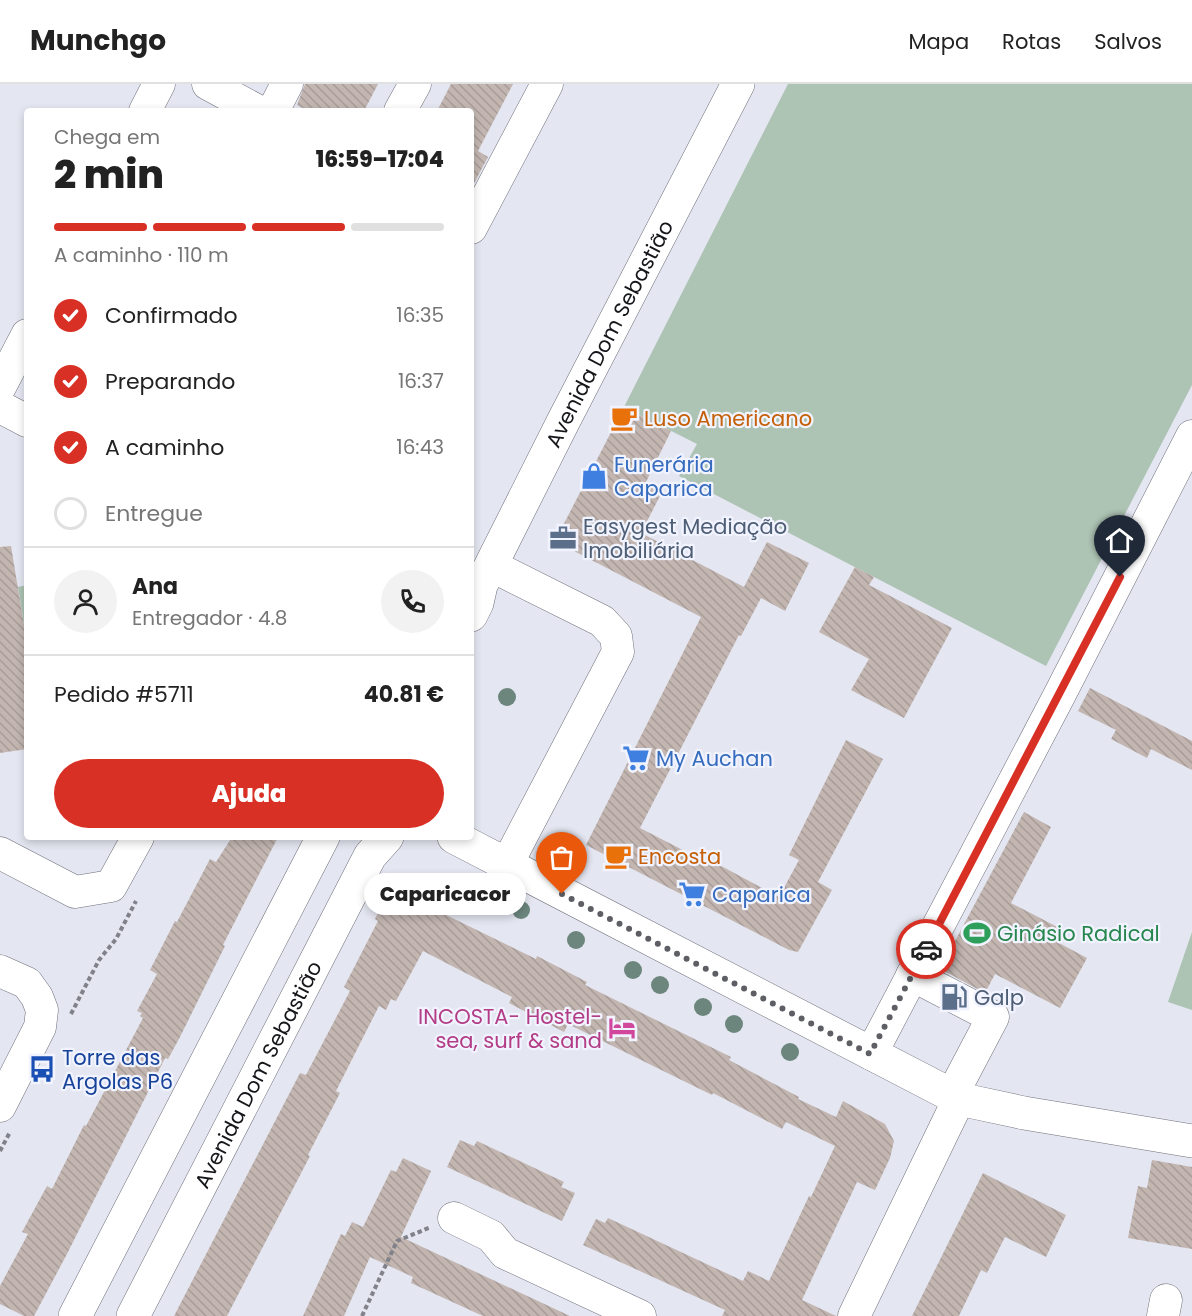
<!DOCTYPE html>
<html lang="pt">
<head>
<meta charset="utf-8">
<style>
  body { margin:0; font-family:Poppins,sans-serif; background:#f2f2f2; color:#222; height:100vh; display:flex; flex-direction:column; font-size:22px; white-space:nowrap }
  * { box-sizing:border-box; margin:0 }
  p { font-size:20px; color:#767676 }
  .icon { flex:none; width:33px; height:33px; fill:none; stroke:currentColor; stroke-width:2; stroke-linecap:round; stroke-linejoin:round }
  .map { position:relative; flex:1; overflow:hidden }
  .drawer { position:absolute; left:24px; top:24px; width:450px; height:732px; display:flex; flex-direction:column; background:#fff; border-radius:6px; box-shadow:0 3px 9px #0003 }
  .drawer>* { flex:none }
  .pin { position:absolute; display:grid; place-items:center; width:51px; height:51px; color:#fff; margin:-62px -26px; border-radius:50% 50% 50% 0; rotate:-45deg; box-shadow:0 0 6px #0007 }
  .pin .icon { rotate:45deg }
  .courier { position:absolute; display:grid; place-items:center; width:60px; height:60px; margin:-30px; border:4px solid #d93025; border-radius:50%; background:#fff; color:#222; box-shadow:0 2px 8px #0007 }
  .bubble { position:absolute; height:42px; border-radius:21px; background:#fff; box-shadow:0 3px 9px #0003; font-size:20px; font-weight:800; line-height:42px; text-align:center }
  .head em { font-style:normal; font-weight:800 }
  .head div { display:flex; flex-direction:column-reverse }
  .head { display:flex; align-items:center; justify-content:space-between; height:102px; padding:0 30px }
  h1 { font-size:39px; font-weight:800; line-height:45px }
  .bar { display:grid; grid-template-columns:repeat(4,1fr); gap:9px 6px; align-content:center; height:72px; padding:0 30px }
  .bar i { height:8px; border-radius:4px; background:#e0e0e0 }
  .bar .active { background:#d93025 }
  .bar p { grid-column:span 4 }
  .line { display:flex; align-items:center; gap:15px; padding:0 30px; border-top:2px solid #e0e0e0 }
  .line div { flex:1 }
  .round { display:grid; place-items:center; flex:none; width:63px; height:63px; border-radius:32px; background:#f2f2f2 }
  ol { padding:0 30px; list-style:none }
  li { display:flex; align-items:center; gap:18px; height:66px }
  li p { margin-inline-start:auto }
  li .icon { padding:6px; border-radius:50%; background:#d93025; color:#fff; stroke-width:4 }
  li:last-child { color:#767676 }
  li i { width:33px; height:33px; border:3px solid #e0e0e0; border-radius:50% }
  .action { display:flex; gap:12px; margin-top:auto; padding:12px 30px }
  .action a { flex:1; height:69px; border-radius:36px; background:#d93025; color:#fff; font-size:24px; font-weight:800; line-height:69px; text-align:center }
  header { display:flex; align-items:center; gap:36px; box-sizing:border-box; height:84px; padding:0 30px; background:#fff; border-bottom:2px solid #e0e0e0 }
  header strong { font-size:28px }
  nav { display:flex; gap:33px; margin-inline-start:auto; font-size:21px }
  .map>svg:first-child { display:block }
  .green { fill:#adc3b3 }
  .building { fill:url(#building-back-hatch) }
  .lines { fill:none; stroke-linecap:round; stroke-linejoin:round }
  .minor-casing { stroke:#6f707b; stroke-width:33 }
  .major-casing { stroke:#6f707b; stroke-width:34 }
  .path { stroke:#808189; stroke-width:4; stroke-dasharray:4.5 3; stroke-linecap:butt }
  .minor { stroke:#fff; stroke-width:32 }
  .major { stroke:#fff; stroke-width:33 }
  .tree { fill:#6c867d }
  .done { stroke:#5d5f65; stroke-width:6; stroke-dasharray:0 10.8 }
  .route { stroke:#d93025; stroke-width:8 }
  .labels { text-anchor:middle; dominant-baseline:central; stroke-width:4.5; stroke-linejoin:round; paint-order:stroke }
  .street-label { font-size:21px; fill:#15161a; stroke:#f1f3ff }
  .food-label { font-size:21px; fill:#c56008; stroke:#f1f3ff; text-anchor:start }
  .shop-label { font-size:21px; fill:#366cbe; stroke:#f1f3ff; text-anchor:start }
  .service-label { font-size:21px; fill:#4e5e75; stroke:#f1f3ff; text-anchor:start }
  .leisure-label { font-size:21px; fill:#27864d; stroke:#f1f3ff; text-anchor:start }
  .hotel-label { font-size:21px; fill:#b23c85; stroke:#f1f3ff; text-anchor:end }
  .transit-label { font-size:21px; fill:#164399; stroke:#f1f3ff; text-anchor:start }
</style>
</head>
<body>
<header>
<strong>Munchgo</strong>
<nav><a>Mapa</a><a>Rotas</a><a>Salvos</a></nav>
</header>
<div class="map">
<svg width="1192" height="1232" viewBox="0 0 1192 1232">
  <defs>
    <pattern id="building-back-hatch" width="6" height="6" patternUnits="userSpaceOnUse" patternTransform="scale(1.5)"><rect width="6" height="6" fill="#c3b6b1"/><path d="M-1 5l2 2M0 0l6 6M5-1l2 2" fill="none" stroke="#a79c98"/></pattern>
  </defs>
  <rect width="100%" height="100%" fill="#e4e6f1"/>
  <!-- green -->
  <g class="green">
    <polygon points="788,0 1192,0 1192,301 1046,582 679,392 697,360 624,323"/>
    <polygon points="27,501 27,559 18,503"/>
    <polygon points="1192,848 1192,926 1168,918"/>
  </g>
  <!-- building -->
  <g class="building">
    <polygon points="305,0 378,0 364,27 308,27 297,21"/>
    <polygon points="451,0 513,0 478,67 488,73 471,105 471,27 437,27"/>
    <polygon points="624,323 671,347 645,400 662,408 641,449 744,503 767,458 809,479 785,527 761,514 741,552 739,551 640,744 708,779 710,776 779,813 799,776 789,771 846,656 883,675 818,798 832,806 798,868 789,866 586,761 701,533 555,457"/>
    <polygon points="11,462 27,559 27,665 0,669 0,463"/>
    <polygon points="855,483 874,493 869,501 952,544 904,634 851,606 869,575 819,548"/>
    <polygon points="1090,604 1192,657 1192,686 1151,665 1147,674 1111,655 1116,646 1078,627"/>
    <polygon points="1024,728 1051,743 1011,819 1065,847 1059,859 1087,874 1060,924 995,890 985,909 940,885"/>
    <polygon points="232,753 278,753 223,861 225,862 180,953 168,975 165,974 67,1170 34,1232 24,1232 0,1220 0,1202 28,1150 22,1148 47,1102 52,1105 84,1041 86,1042 143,934 140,932 142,929 137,927 157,890 150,886 175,837 177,838 210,775 216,778"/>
    <polygon points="393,799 444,825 442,829 536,875 537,872 587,898 585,901 731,973 729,976 799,1013 798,1015 836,1033 843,1017 885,1040 894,1057 890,1074 875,1106 857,1098 802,1216 836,1232 722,1232 725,1226 583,1161 596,1135 605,1139 608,1134 743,1197 748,1187 769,1197 809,1112 811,1113 835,1062 786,1038 782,1045 713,1009 712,1011 568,940 564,948 509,919 512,913 423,867 396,917 391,915 386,926 379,922 336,1007 340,1009 308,1071 310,1072 227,1232 174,1232 300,989 306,991 350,907 344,903 378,837 375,835"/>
    <polygon points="460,1056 474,1062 477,1057 564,1098 561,1103 575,1109 562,1137 447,1083"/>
    <polygon points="403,1074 431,1087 401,1153 570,1232 483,1232 411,1199 413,1193 370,1173 344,1232 303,1232 341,1150 345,1152 352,1138 363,1143 391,1086 396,1088"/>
    <polygon points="1152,1076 1192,1083 1192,1165 1128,1154 1138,1102 1147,1104"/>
    <polygon points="983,1089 1066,1131 1046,1173 1005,1153 987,1189 981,1186 959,1232 912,1232"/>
  </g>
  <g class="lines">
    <defs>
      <g id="minor">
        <polyline points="208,0 258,27"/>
        <polyline points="145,27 159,0"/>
        <polyline points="273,27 287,0"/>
        <polyline points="400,27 415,0"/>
        <polyline points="471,144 547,0"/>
        <polyline points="0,303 27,251"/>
        <polyline points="0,323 27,337"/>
        <polyline points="492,482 602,537 616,552 618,568 507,780"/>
        <polyline points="0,769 75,808 111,802 138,753"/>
        <polyline points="0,887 27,899 37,913 42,926 40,943 0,1022"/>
        <polyline points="912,891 993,933 952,1011"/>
        <polyline points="871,970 1060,610 1192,352"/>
        <polyline points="454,1134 491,1152 505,1169 640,1232"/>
        <polyline points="854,1232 959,1015"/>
        <polyline points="1163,1232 1166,1216"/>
      </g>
      <g id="major">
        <path id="s1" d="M471 531 477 519 481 501 564 336 738 0"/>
        <polyline points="454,753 959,1015 1024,1029 1192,1057"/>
        <polyline points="75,1232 323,753"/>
        <path id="s2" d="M133 1232 370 772 387 753"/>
      </g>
    </defs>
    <!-- minor casing -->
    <use href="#minor" class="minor-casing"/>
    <!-- major casing -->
    <use href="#major" class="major-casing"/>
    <!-- path -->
    <g class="path">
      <polyline points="71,930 99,876 116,855 136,817"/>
      <polyline points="0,1067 10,1048"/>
      <polyline points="362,1232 397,1157 431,1143"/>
    </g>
    <!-- minor -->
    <use href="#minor" class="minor"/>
    <!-- major -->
    <use href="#major" class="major"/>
  </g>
  <!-- trees -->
  <g class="tree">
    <circle cx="507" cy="613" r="9"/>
    <circle cx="488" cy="810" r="9"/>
    <circle cx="521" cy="826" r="9"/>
    <circle cx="576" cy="856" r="9"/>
    <circle cx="633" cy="886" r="9"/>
    <circle cx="660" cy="901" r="9"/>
    <circle cx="703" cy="923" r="9"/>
    <circle cx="734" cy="940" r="9"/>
    <circle cx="790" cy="968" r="9"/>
  </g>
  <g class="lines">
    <!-- done -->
    <polyline class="done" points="562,810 870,970 926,865"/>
    <!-- route -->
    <polyline class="route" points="926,865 1120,493"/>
  </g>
  <!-- icons -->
  <defs>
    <symbol id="cafe-bare" viewBox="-9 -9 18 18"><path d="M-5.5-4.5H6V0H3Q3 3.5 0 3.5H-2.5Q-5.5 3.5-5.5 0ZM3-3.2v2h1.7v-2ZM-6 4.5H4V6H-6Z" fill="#e8710a" stroke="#f1f3ff" stroke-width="2.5" paint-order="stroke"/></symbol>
    <symbol id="shop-bare" viewBox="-9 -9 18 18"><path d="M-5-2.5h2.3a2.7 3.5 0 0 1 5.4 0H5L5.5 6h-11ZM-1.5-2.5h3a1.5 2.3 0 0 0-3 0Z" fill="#3f7fe0" stroke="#f1f3ff" stroke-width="2.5" paint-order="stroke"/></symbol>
    <symbol id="office-bare" viewBox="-9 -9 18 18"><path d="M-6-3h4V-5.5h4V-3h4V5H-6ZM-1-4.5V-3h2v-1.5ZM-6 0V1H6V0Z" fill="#5c6f8a" stroke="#f1f3ff" stroke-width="2.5" paint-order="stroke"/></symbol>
    <symbol id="supermarket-bare" viewBox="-9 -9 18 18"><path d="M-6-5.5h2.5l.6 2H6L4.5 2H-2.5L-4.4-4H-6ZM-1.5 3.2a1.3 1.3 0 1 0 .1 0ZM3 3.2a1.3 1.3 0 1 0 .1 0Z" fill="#3f7fe0" stroke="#f1f3ff" stroke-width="2.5" paint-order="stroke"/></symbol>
    <symbol id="stadium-bare" viewBox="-9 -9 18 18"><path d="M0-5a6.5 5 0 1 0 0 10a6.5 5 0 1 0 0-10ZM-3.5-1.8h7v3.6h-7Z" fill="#2e9e5b" stroke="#f1f3ff" stroke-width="2.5" paint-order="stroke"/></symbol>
    <symbol id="fuel-bare" viewBox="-9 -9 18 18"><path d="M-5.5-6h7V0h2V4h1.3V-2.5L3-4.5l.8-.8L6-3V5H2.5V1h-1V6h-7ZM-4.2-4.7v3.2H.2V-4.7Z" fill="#5c6f8a" stroke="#f1f3ff" stroke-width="2.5" paint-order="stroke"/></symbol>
    <symbol id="hotel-bare" viewBox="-9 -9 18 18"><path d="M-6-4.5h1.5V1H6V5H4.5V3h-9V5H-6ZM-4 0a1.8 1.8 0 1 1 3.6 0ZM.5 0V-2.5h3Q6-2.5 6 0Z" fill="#d1479c" stroke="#f1f3ff" stroke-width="2.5" paint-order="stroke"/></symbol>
    <symbol id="bus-bare" viewBox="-9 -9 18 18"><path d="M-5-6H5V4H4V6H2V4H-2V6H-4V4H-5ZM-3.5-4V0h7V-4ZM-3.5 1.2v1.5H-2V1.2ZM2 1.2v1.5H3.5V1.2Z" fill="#1a4fb4" stroke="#f1f3ff" stroke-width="2.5" paint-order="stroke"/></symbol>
  </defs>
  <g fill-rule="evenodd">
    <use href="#cafe-bare" x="605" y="315" width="38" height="38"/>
    <use href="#shop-bare" x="575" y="373" width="38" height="38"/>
    <use href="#office-bare" x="544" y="435" width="38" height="38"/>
    <use href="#supermarket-bare" x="617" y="655" width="38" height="38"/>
    <use href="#cafe-bare" x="599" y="753" width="38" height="38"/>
    <use href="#supermarket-bare" x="673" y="791" width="38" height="38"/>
    <use href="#stadium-bare" x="958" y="830" width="38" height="38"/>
    <use href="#fuel-bare" x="935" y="894" width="38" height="38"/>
    <use href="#hotel-bare" x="603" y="925" width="38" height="38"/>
    <use href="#bus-bare" x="23" y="966" width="38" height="38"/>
  </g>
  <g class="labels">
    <!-- street labels -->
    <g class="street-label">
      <text stroke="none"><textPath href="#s1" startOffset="314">Avenida Dom Sebastião</textPath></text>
      <text stroke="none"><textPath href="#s2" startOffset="272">Avenida Dom Sebastião</textPath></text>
    </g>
    <!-- food labels -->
    <g class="food-label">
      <text x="644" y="334">Luso Americano</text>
      <text x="638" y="772">Encosta</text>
    </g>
    <!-- shop labels -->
    <g class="shop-label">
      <text x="614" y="380">Funerária<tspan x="614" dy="24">Caparica</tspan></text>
      <text x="656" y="674">My Auchan</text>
      <text x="712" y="810">Caparica</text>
    </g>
    <!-- service labels -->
    <g class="service-label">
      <text x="583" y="442">Easygest Mediação<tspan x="583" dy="24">Imobiliária</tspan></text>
      <text x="974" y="913">Galp</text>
    </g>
    <!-- leisure labels -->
    <g class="leisure-label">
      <text x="997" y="849">Ginásio Radical</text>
    </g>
    <!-- hotel labels -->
    <g class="hotel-label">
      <text x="602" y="932">INCOSTA- Hostel-<tspan x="602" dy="24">sea, surf &amp; sand</tspan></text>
    </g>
    <!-- transit labels -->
    <g class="transit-label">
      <text x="62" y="973">Torre das<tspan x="62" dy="24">Argolas P6</tspan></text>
    </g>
  </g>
</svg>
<div class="pin" style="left:562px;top:810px;background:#ea580c"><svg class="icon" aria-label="bag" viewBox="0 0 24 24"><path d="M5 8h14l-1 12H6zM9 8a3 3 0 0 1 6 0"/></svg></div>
<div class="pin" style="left:1120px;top:493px;background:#1f2937"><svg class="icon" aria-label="home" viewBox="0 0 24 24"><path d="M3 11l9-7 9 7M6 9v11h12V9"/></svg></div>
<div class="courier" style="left:926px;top:865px"><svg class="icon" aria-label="car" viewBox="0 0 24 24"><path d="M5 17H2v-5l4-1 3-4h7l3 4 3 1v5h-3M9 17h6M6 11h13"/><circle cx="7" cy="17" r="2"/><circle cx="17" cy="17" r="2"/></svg></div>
<div class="bubble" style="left:364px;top:789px;width:162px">Caparicacor</div>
<section class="drawer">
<div class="head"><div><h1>2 min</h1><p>Chega em</p></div><em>16:59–17:04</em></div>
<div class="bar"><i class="active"></i><i class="active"></i><i class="active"></i><i></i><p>A caminho · 110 m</p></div>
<ol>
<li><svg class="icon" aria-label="check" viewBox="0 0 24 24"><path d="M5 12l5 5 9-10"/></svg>Confirmado<p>16:35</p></li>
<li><svg class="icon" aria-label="check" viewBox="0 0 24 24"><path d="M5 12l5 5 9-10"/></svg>Preparando<p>16:37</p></li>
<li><svg class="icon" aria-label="check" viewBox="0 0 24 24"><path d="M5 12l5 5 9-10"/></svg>A caminho<p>16:43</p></li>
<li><i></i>Entregue</li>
</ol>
<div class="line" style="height:108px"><a class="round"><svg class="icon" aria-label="person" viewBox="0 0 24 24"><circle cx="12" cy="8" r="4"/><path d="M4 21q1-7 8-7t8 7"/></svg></a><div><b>Ana</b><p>Entregador · 4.8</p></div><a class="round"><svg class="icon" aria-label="phone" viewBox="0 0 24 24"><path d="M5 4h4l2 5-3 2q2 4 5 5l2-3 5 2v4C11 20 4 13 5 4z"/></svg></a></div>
<div class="line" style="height:78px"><div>Pedido #5711</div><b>40.81 €</b></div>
<div class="action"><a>Ajuda</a></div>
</section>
</div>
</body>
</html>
